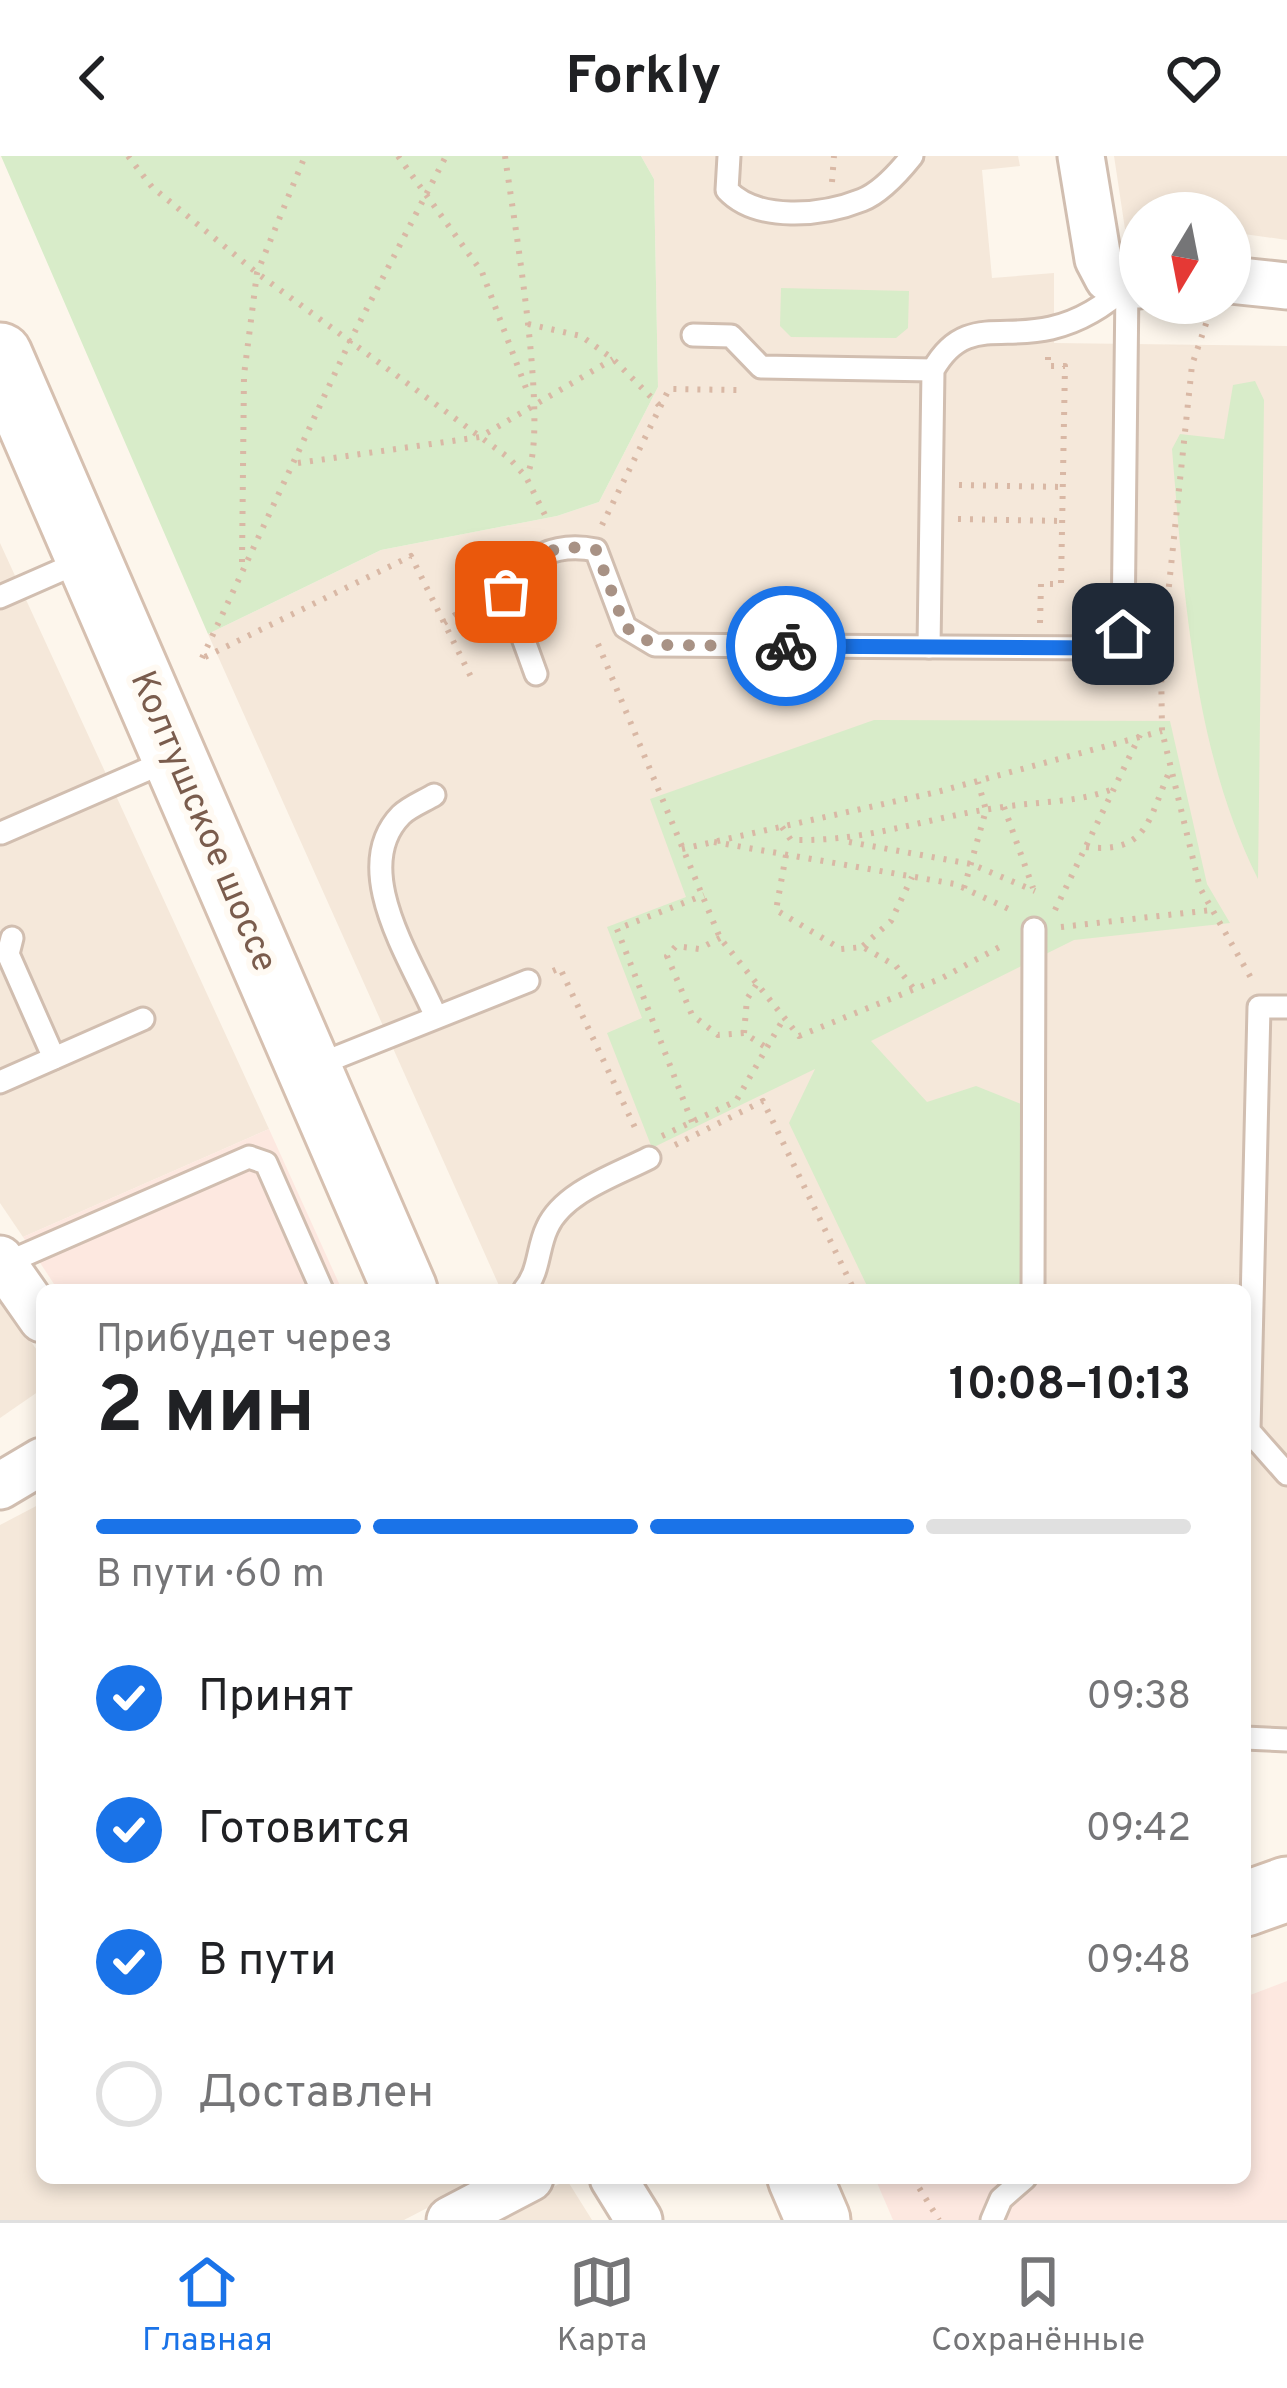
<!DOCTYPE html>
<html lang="ru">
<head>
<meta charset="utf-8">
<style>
  body { margin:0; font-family:Overpass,sans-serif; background:#f2f2f2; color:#202124; height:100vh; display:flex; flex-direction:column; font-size:45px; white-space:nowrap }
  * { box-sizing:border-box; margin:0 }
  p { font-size:39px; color:#757577 }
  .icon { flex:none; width:66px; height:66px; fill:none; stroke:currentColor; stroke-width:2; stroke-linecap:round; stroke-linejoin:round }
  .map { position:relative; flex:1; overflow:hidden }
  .panel { position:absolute; left:36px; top:1128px; width:1215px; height:900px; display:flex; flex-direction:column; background:#fff; border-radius:18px; box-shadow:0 6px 18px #0003 }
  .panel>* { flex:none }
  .needle { width:78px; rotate:190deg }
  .tools { position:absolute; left:1119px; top:36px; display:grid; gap:24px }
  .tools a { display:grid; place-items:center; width:132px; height:132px; border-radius:50%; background:#fff; box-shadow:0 6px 18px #0003; font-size:60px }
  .pin { position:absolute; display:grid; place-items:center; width:102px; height:102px; color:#fff; margin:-51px; border-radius:24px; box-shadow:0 6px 18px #0006 }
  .courier { position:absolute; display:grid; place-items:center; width:120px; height:120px; margin:-60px; border:9px solid #1a73e8; border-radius:50%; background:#fff; color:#222; box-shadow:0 3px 15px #0007 }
  .overview em { font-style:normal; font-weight:700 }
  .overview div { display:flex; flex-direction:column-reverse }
  .overview { display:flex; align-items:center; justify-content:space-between; height:204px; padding:0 60px }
  h1 { font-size:78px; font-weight:700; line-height:90px }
  .bar { display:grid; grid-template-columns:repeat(4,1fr); gap:18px 12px; align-content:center; height:144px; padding:0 60px }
  .bar i { height:15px; border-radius:9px; background:#e0e0e0 }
  .bar .current { background:#1a73e8 }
  .bar p { grid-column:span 4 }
  ol { padding:0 60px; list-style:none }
  li { display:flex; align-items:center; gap:36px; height:132px }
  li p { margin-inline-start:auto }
  li .icon { padding:12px; border-radius:50%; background:#1a73e8; color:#fff; stroke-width:4 }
  li:last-child { color:#757577 }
  li i { width:66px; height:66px; border:6px solid #e0e0e0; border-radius:50% }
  header { display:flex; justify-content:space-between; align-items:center; height:156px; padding:0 60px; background:#fff; font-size:54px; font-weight:700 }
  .menu { display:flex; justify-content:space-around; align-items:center; height:168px; border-top:3px solid #e0e0e0; background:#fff; font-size:33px; color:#757577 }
  .menu a { display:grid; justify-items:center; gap:6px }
  .menu .current { color:#1a73e8 }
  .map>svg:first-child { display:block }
  .residential { fill:#f5e8da }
  .commercial { fill:#fde8e0 }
  .green { fill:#d8ecc9 }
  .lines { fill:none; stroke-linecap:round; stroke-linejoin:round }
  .lane-casing { stroke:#d1beb0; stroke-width:27 }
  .street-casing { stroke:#d1beb0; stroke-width:51 }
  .secondary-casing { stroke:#d6c0b0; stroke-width:69 }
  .path { stroke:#d9b8a5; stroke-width:6; stroke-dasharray:3 9; stroke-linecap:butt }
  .lane { stroke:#fff; stroke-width:21 }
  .street { stroke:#fff; stroke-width:45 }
  .secondary { stroke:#fff; stroke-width:63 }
  .done { stroke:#a89285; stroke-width:12; stroke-dasharray:0 21.6 }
  .route { stroke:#1a73e8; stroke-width:15 }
  .labels { text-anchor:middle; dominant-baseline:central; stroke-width:12; stroke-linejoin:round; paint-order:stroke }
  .street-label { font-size:36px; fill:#7a5c4d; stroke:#fffaf3 }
</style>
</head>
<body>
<header><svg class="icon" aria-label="back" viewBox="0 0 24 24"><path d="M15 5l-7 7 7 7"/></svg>Forkly<svg class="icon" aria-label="heart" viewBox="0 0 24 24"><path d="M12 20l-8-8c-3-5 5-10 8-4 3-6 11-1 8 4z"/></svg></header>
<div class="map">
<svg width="1287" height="2064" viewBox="0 0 1287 2064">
  <rect width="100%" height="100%" fill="#fdf6ec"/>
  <!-- residential -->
  <g class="residential">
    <polygon points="641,0 1018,0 1020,10 982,14 992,122 1054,117 1054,187 1287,190 1287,1571 1245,1570 1245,1134 501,1134 208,478 381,394 557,360 599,346 658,231 654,23"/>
    <polygon points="1114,0 1287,0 1287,84 1230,76 1230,57 1140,57 1140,79 1125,73"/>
    <polygon points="0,387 269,973 23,1081 0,1047"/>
    <polygon points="0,1143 42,1201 42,1233 0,1262"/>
    <polygon points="42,1347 42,2022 485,2022 404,2064 0,2064 0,1369"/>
    <polygon points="567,2024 592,2064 488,2064"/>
  </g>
  <!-- commercial -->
  <g class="commercial">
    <polygon points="269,973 342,1134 58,1134 23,1081"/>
    <polygon points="1287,1825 1287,2064 893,2064 875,2022 1245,2022 1245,1841"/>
  </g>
  <!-- green -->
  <g class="green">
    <polygon points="1,0 641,0 654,23 658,231 599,346 557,360 381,394 208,478"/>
    <polygon points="781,132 909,135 908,172 896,182 791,181 780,170"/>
    <path d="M1255 225 1264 244 1258 723C1193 593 1184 437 1172 293L1180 278 1224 283 1233 229Z"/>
    <polygon points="874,564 1170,565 1207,728 1230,767 1074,784 871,885 927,946 976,930 1021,948 1021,1134 869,1134 789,967 815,913 652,992 607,877 642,862 607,771 686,741 650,643"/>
  </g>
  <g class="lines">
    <defs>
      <g id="lane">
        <path d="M729 0 727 34C757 66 822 60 862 44 880 37 900 15 912 0"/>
        <polyline points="693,179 731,180 761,211 933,214"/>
        <polyline points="0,441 82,405"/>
        <path d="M929 491 933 214C963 160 1001 184 1051 172 1081 165 1104 150 1127 130"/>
        <path d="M536 518 506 435C524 400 557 386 596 394L625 471 655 489 1109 492 1123 477 1127 130"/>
        <path d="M434 639C424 645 409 651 401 659 348 713 413 806 436 861"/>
        <polyline points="1,677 169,604"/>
        <polyline points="12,782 8,798 54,902"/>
        <polyline points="1287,851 1259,851 1249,1275 1287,1318"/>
        <polyline points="315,910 528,825"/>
        <polyline points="0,926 143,863"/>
        <polyline points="4,1108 249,1001 266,1007 322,1134"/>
        <path d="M524 1134C540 1115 537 1093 547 1072 563 1036 616 1019 649 1002"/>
        <polyline points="1033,1134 1034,773"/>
        <polyline points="1245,1582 1287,1584"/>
        <polyline points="992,2064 1001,2043 1025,2022"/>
      </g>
      <g id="street">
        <polyline points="1081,0 1098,103 1108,122 1140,129"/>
        <polyline points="1230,124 1287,130"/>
        <polyline points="0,1103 42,1163"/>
        <polyline points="0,1330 42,1305"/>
        <polyline points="613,2022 639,2064"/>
        <polyline points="450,2064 530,2022"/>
      </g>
      <g id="secondary">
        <polyline points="0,199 405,1134"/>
        <polyline points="1245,1748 1287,1733"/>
        <polyline points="800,2022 818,2064"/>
      </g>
    </defs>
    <!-- lane casing -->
    <use href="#lane" class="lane-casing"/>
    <!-- street casing -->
    <use href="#street" class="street-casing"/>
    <!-- secondary casing -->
    <use href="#secondary" class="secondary-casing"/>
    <!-- path -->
    <g class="path">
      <polyline points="128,0 152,31 257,117 509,302 526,321 548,365"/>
      <polyline points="398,0 482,116 529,240"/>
      <path d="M505 0C513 59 551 278 526 321"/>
      <polyline points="832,26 834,0"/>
      <polyline points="1210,156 1192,209 1161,506 1162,575 1200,732 1251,822"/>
      <polyline points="528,168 581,180 613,203 660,250"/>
      <polyline points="298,307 480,281 613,203"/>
      <polyline points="959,329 1063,331"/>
      <polyline points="958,363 1062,365"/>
      <polyline points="602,369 669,233 737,234 741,230"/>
      <polyline points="242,406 244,219 257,117 305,0"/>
      <polyline points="444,467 480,441"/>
      <polyline points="1040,467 1041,428 1061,428 1065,210 1048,210 1048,200"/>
      <polyline points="598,488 720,782 799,880 942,822 1005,788"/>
      <polyline points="205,501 411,400 472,523"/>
      <polyline points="202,502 351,183 446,0"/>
      <polyline points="1004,651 1033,732"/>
      <path d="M782 671 791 684C870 686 927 661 1003 651 1042 645 1076 647 1113 633"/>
      <polyline points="714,686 955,728 1013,755"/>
      <polyline points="849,686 971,708 1035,735"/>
      <path d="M1086 691C1149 698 1148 663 1171 612"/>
      <polyline points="682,693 937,636 1162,575"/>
      <polyline points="786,699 776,754 841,793 863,791 896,810 914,833"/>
      <polyline points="964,732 986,654 978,626"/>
      <polyline points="1055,754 1140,579"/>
      <polyline points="1061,771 1212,754"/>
      <polyline points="720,782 699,793 676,790 667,800 692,859 718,879 744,877 767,892"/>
      <polyline points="863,790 891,765 912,721"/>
      <polyline points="553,815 560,812 638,978"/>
      <polyline points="744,877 747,843 756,829"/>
      <polyline points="692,966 617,773 704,739"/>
      <polyline points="662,980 736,945 784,862"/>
      <polyline points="675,989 763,945 854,1134"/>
      <polyline points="913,2022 939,2064"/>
    </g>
    <!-- lane -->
    <use href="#lane" class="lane"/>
    <!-- street -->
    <use href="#street" class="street"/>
    <!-- secondary -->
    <use href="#secondary" class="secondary"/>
  </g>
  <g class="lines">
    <!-- done -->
    <path class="done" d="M506 436C524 400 557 385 596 394L625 471 655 489 786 490"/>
    <!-- route -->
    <polyline class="route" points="786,490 1109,492 1123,478"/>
  </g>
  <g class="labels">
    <!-- street labels -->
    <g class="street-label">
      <text transform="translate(202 666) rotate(67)">Колтушское шоссе</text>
    </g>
  </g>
</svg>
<div class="tools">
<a><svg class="needle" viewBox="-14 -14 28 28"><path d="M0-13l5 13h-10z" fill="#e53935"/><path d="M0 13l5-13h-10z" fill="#757577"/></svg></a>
</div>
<div class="pin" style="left:506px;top:436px;background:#ea580c"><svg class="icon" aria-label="bag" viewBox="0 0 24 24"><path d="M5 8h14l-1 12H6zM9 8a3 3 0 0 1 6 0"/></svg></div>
<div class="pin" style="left:1123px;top:478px;background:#1f2937"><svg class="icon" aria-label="home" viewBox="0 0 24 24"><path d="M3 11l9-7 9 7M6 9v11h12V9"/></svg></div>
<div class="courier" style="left:786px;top:490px"><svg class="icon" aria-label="bike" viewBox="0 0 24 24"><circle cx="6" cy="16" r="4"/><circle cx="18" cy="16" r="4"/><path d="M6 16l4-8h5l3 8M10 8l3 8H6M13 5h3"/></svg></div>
<section class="panel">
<div class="overview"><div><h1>2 мин</h1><p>Прибудет через</p></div><em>10:08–10:13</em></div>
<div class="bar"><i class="current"></i><i class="current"></i><i class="current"></i><i></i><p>В пути · 60 m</p></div>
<ol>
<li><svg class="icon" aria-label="check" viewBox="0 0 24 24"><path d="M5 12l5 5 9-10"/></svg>Принят<p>09:38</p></li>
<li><svg class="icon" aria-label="check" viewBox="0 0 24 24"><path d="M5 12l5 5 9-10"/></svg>Готовится<p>09:42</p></li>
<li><svg class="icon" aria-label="check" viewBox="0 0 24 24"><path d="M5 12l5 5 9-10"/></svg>В пути<p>09:48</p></li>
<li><i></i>Доставлен</li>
</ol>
</section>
</div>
<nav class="menu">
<a class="current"><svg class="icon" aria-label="home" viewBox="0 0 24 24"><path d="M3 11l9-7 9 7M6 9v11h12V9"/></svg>Главная</a>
<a><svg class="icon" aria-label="map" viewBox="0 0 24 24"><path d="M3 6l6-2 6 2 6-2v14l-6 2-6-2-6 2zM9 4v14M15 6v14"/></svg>Карта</a>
<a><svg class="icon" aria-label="saved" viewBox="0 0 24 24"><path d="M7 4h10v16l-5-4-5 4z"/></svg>Сохранённые</a>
</nav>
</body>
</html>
